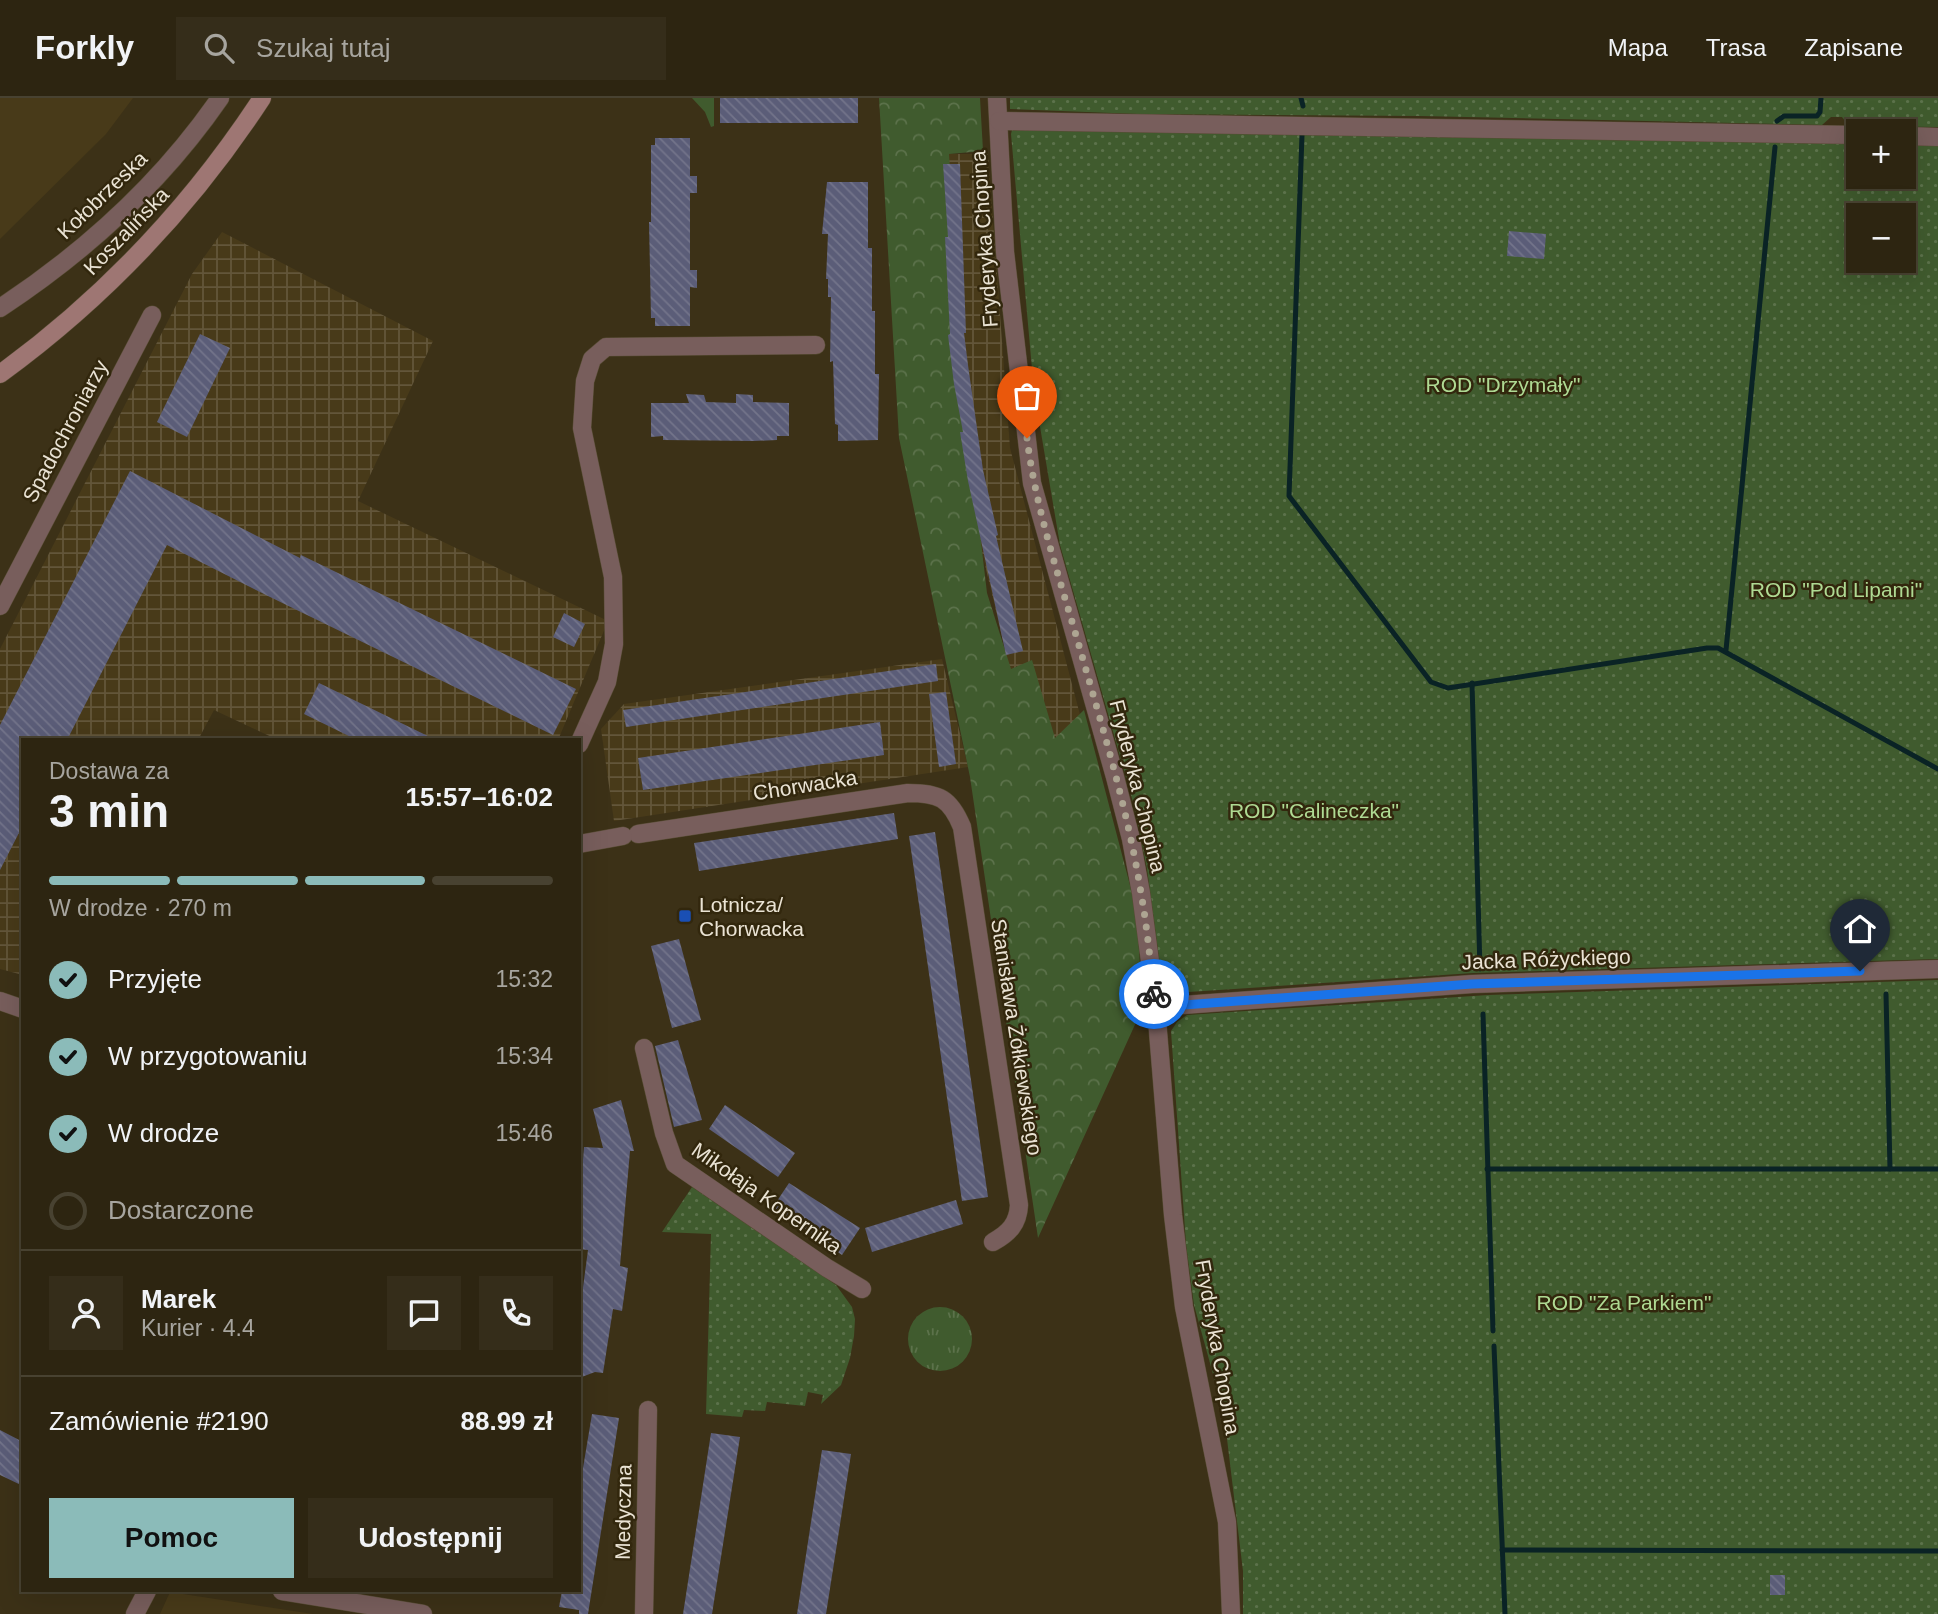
<!DOCTYPE html>
<html lang="pl">
<head>
<meta charset="utf-8">
<style>
  body { margin:0; font-family:Helvetica,sans-serif; background:#352d1a; color:#f1f3f6; height:100vh; display:flex; flex-direction:column; font-size:26px; white-space:nowrap }
  * { box-sizing:border-box; margin:0 }
  p { font-size:23px; color:#a7a59f }
  .icon { flex:none; width:38px; height:38px; fill:none; stroke:currentColor; stroke-width:2; stroke-linecap:round; stroke-linejoin:round }
  .map { position:relative; flex:1; overflow:hidden }
  .panel { position:absolute; left:21px; top:640px; width:560px; height:854px; display:flex; flex-direction:column; background:#2d2511; border-radius:0px; box-shadow:0 7px 28px #0002,0 0 0 2px #484231 }
  .panel>* { flex:none }
  .controls { position:absolute; left:1846px; top:21px; display:grid; gap:14px }
  .controls a { display:grid; place-items:center; width:70px; height:70px; border-radius:0px; background:#2d2511; box-shadow:0 7px 28px #0002,0 0 0 2px #484231; font-size:35px }
  .pin { position:absolute; display:grid; place-items:center; width:60px; height:60px; color:#fff; margin:-72px -30px; border-radius:50% 50% 50% 0; rotate:-45deg; box-shadow:0 0 7px #0007 }
  .pin .icon { rotate:45deg }
  .courier { position:absolute; display:grid; place-items:center; width:70px; height:70px; margin:-35px; border:5px solid #1a73e8; border-radius:50%; background:#fff; color:#222; box-shadow:0 2px 9px #0007 }
  .summary em { font-style:normal; font-weight:700 }
  .summary div { display:flex; flex-direction:column-reverse }
  .summary { display:flex; align-items:center; justify-content:space-between; height:119px; padding:0 28px }
  h1 { font-size:46px; font-weight:700; line-height:52px }
  .bar { display:grid; grid-template-columns:repeat(4,1fr); gap:10px 7px; align-content:center; height:84px; padding:0 28px }
  .bar i { height:9px; border-radius:5px; background:#484231 }
  .bar .on { background:#8bbbb9 }
  .bar p { grid-column:span 4 }
  .line { display:flex; align-items:center; gap:18px; padding:0 28px; border-top:2px solid #484231 }
  .line div { flex:1 }
  .round { display:grid; place-items:center; flex:none; width:74px; height:74px; border-radius:0px; background:#352d1a }
  ol { padding:0 28px; list-style:none }
  li { display:flex; align-items:center; gap:21px; height:77px }
  li p { margin-inline-start:auto }
  li .icon { padding:7px; border-radius:50%; background:#8bbbb9; color:#111; stroke-width:4 }
  li:last-child { color:#a7a59f }
  li i { width:38px; height:38px; border:4px solid #484231; border-radius:50% }
  .action { display:flex; gap:14px; margin-top:auto; padding:14px 28px }
  .action a { flex:1; height:80px; border-radius:0px; background:#8bbbb9; color:#111; font-size:28px; font-weight:700; line-height:80px; text-align:center }
  .action a+a { background:#352d1a; color:#f1f3f6 }
  header { display:flex; align-items:center; gap:42px; box-sizing:border-box; height:98px; padding:0 35px; background:#2d2511; border-bottom:2px solid #484231 }
  header strong { font-size:33px }
  nav { display:flex; gap:38px; margin-inline-start:auto; font-size:24px }
  .search { width:490px; height:63px; background:#352d1a; display:flex; align-items:center; gap:18px; box-sizing:border-box; padding:0 24px; border-radius:0px; color:#a7a59f; font-size:26px }
  .map>svg:first-child { display:block }
  .built { fill:#483a19 }
  .industrial { fill:url(#industrial-grid) }
  .grass { fill:url(#grass-tufts) }
  .forest { fill:url(#forest-crowns) }
  .park { fill:url(#park-dots); fill-rule:evenodd }
  .lines { fill:none; stroke-linecap:round; stroke-linejoin:round }
  .stream { stroke:#0a2325; stroke-width:5 }
  .building { fill:url(#building-back-hatch) }
  .street-casing { stroke:#584d35; stroke-width:19 }
  .secondary-casing { stroke:#584d35; stroke-width:19 }
  .street { stroke:#785e5c; stroke-width:18 }
  .secondary { stroke:#9e7673; stroke-width:18 }
  .done { stroke:#ada592; stroke-width:7; stroke-dasharray:0 12.6 }
  .route { stroke:#1a73e8; stroke-width:9 }
  .transit-dot { fill:#1a4fb4; stroke:#32270d; stroke-width:2.5 }
  .labels { text-anchor:middle; dominant-baseline:central; stroke-width:5; stroke-linejoin:round; paint-order:stroke }
  .street-label { font-size:21px; fill:#eae3d4; stroke:#32270d }
  .park-label { font-size:21px; fill:#afda93; stroke:#32270d }
  .poi-label { font-size:21px; fill:#eae3d4; stroke:#32270d; text-anchor:start }
</style>
</head>
<body>
<header>
<strong>Forkly</strong>
<div class="search"><svg class="icon" aria-label="search" viewBox="0 0 24 24"><circle cx="10" cy="10" r="6"/><path d="M15 15l6 6"/></svg>Szukaj tutaj</div>
<nav><a>Mapa</a><a>Trasa</a><a>Zapisane</a></nav>
</header>
<div class="map">
<svg width="1938" height="1516" viewBox="0 0 1938 1516">
  <defs>
    <pattern id="industrial-grid" width="8" height="8" patternUnits="userSpaceOnUse" patternTransform="scale(1.75)"><rect width="8" height="8" fill="#483a19"/><path d="M0 4h8M4 0v8" fill="none" stroke="#63563a"/></pattern>
    <pattern id="grass-tufts" width="24" height="20" patternUnits="userSpaceOnUse" patternTransform="scale(1.75)"><rect width="24" height="20" fill="#405b2e"/><path d="M3 7l-1-3M5 7V3M7 7l1-3M15 17l-1-3M17 17v-4M19 17l1-3" fill="none" stroke="#5c724b"/></pattern>
    <pattern id="forest-crowns" width="20" height="18" patternUnits="userSpaceOnUse" patternTransform="scale(1.75)"><rect width="20" height="18" fill="#405b2e"/><path d="M2 6a3 3 0 1 1 6 0M12 15a3 3 0 1 1 6 0" fill="none" stroke="#5c724b"/></pattern>
    <pattern id="park-dots" width="8" height="8" patternUnits="userSpaceOnUse" patternTransform="scale(1.75)"><rect width="8" height="8" fill="#405b2e"/><path d="M2 2h.1M6 6h.1" fill="none" stroke="#5c724b" stroke-width="1.8" stroke-linecap="round"/></pattern>
    <pattern id="building-back-hatch" width="6" height="6" patternUnits="userSpaceOnUse" patternTransform="scale(1.75)"><rect width="6" height="6" fill="#5b5d78"/><path d="M-1 5l2 2M0 0l6 6M5-1l2 2" fill="none" stroke="#73748a"/></pattern>
  </defs>
  <rect width="100%" height="100%" fill="#3c3117"/>
  <!-- built -->
  <g class="built">
    <polygon points="0,0 133,0 106,36 0,141"/>
    <polygon points="170,1494 313,1516 160,1516"/>
  </g>
  <!-- industrial -->
  <g class="industrial">
    <polygon points="943,56 988,56 1010,350 1084,632 1041,646 1020,615 965,382"/>
    <polygon points="222,134 433,243 358,403 608,523 558,642 278,642 214,612 198,642 23,642 23,877 0,871 0,551 192,176"/>
    <polygon points="942,561 968,669 614,723 601,631 624,606"/>
  </g>
  <!-- grass -->
  <g class="grass">
    <polygon points="692,0 714,0 714,28 711,29 705,14"/>
    <circle cx="940" cy="1241" r="32"/>
  </g>
  <!-- forest -->
  <polygon class="forest" points="879,0 980,0 983,53 949,56 965,307 987,495 1011,571 1032,562 1055,640 1084,612 1136,810 1143,909 1038,1140 970,679 899,340"/>
  <!-- park -->
  <g class="park">
    <polygon points="1010,0 1938,0 1938,29 1849,28 1842,19 1831,19 1822,27 1420,18 1138,16 1010,11"/>
    <path d="M1012 32 1858 46V79H1904V47L1938 48V861L1473 875 1173 895 1163 889 1147 771 1135 711 1060 447 1034 293 1011 36ZM1858 117H1904V163H1858Z"/>
    <polygon points="1938,882 1938,1516 1243,1516 1243,1473 1224,1316 1194,1207 1186,1146 1171,933 1177,924 1187,917 1488,897"/>
    <polygon points="692,1089 836,1187 852,1209 855,1221 854,1238 850,1260 841,1287 821,1306 823,1297 808,1294 805,1308 767,1304 765,1313 744,1312 742,1319 706,1316 711,1136 662,1134"/>
  </g>
  <g class="lines">
    <!-- stream -->
    <g class="stream">
      <polyline points="1301,0 1303,8"/>
      <polyline points="1777,23 1784,18 1817,18 1820,14 1821,0"/>
      <polyline points="1302,37 1289,398 1431,584 1448,590 1707,550 1718,550 1938,671"/>
      <polyline points="1726,552 1775,49"/>
      <polyline points="1472,585 1480,871"/>
      <polyline points="1886,896 1890,1071"/>
      <polyline points="1483,916 1493,1233"/>
      <polyline points="1487,1071 1938,1071"/>
      <polyline points="1494,1248 1505,1516"/>
      <polyline points="1502,1452 1938,1453"/>
    </g>
  </g>
  <!-- building -->
  <g class="building">
    <rect x="720" y="0" width="138" height="25"/>
    <polygon points="655,40 690,40 690,78 697,78 697,95 690,95 690,172 697,172 697,190 690,189 690,228 655,228 655,220 651,220 649,124 651,124 651,47 655,47"/>
    <polygon points="943,66 960,66 966,235 964,235 968,267 983,372 998,437 996,438 1023,553 1006,557 968,383 960,334 963,334 954,286 948,237 950,236 945,139 948,139"/>
    <polygon points="827,84 868,84 868,150 872,150 872,213 875,213 875,276 879,276 878,342 838,343 838,327 835,326 833,263 830,264 831,199 828,199 828,181 826,181 828,136 822,136"/>
    <polygon points="1509,133 1546,136 1544,161 1507,158"/>
    <polygon points="200,236 230,250 187,339 157,324"/>
    <polygon points="686,296 704,297 706,304 736,305 736,296 753,297 753,304 789,305 789,338 777,338 777,342 753,343 663,342 663,338 651,339 651,305 689,305"/>
    <polygon points="130,373 300,460 301,457 576,591 553,637 266,497 167,447 67,642 23,642 23,727 0,772 0,627"/>
    <polygon points="564,515 585,526 574,549 553,539"/>
    <polygon points="936,566 938,583 626,629 623,612"/>
    <polygon points="319,585 436,642 357,642 304,616"/>
    <polygon points="946,594 956,666 939,669 929,596"/>
    <polygon points="880,624 884,657 643,692 638,660"/>
    <polygon points="894,715 898,741 699,773 694,745"/>
    <polygon points="935,734 988,1099 962,1103 909,738"/>
    <polygon points="679,841 701,922 672,930 651,848"/>
    <polygon points="678,942 702,1022 674,1029 655,948"/>
    <polygon points="621,1002 634,1053 630,1053 620,1168 628,1170 622,1213 613,1211 603,1275 595,1274 579,1280 579,1196 582,1197 588,1152 579,1151 579,1075 582,1075 584,1049 603,1050 593,1011"/>
    <polygon points="725,1007 795,1055 778,1079 709,1031"/>
    <polygon points="789,1085 860,1130 842,1157 773,1109"/>
    <polygon points="956,1102 963,1126 872,1154 865,1130"/>
    <polygon points="592,1316 619,1320 588,1516 579,1516 579,1512 559,1509 562,1493 579,1493 579,1394"/>
    <polygon points="0,1332 23,1344 23,1388 0,1377"/>
    <polygon points="711,1335 740,1339 712,1516 683,1516"/>
    <polygon points="822,1352 851,1356 826,1516 797,1516"/>
    <rect x="1770" y="1477" width="15" height="20"/>
  </g>
  <g class="lines">
    <defs>
      <g id="street">
        <polyline points="997,0 1005,154 1032,385 1115,679 1131,741 1141,795 1156,909 1173,1117 1184,1209 1227,1424 1231,1516"/>
        <polyline points="999,23 1858,37"/>
        <polyline points="1904,38 1938,39"/>
        <path d="M0 210C85 154 162 84 220 0"/>
        <polyline points="0,508 152,217"/>
        <polyline points="579,646 607,584 614,546 613,479 582,330 585,283 592,261 606,249 816,247"/>
        <path d="M638 736 908 695C939 695 950 700 962 729L1019 1107C1018 1126 1009 1135 993 1144"/>
        <polyline points="579,746 623,738"/>
        <polyline points="0,903 23,911"/>
        <polyline points="1156,909 1472,886 1938,871"/>
        <polyline points="644,950 664,1035 675,1066 827,1170 862,1191"/>
        <polyline points="282,1493 423,1516"/>
        <polyline points="135,1516 147,1493"/>
        <polyline points="644,1516 648,1312"/>
      </g>
      <path id="secondary" d="M0 276C103 201 192 107 262 0"/>
    </defs>
    <!-- street casing -->
    <use href="#street" class="street-casing"/>
    <!-- secondary casing -->
    <use href="#secondary" class="secondary-casing"/>
    <!-- street -->
    <use href="#street" class="street"/>
    <!-- secondary -->
    <use href="#secondary" class="secondary"/>
  </g>
  <g class="lines">
    <!-- done -->
    <path class="done" d="M1027 340C1036 413 1060 481 1080 551 1103 631 1128 713 1141 795 1147 828 1150 862 1154 896"/>
    <!-- route -->
    <polyline class="route" points="1154,896 1156,909 1472,886 1860,873"/>
  </g>
  <!-- markers -->
  <rect class="transit-dot" x="678" y="811" width="14" height="14" rx="3.5"/>
  <g class="labels">
    <!-- street labels -->
    <g class="street-label">
      <text transform="translate(102 97) rotate(-44)">Kołobrzeska</text>
      <text transform="translate(126 133) rotate(-46)">Koszalińska</text>
      <text transform="translate(984 141) rotate(-94)">Fryderyka Chopina</text>
      <text transform="translate(65 333) rotate(-62)">Spadochroniarzy</text>
      <text transform="translate(805 687) rotate(-9)">Chorwacka</text>
      <text transform="translate(1138 688) rotate(76)">Fryderyka Chopina</text>
      <text transform="translate(1546 861) rotate(-2)">Jacka Różyckiego</text>
      <text transform="translate(1017 939) rotate(81)">Stanisława Żółkiewskiego</text>
      <text transform="translate(767 1100) rotate(35)">Mikołaja Kopernika</text>
      <text transform="translate(1218 1249) rotate(80)">Fryderyka Chopina</text>
      <text transform="translate(623 1414) rotate(-89)">Medyczna</text>
    </g>
    <!-- park labels -->
    <g class="park-label">
      <text x="1503" y="286">ROD "Drzymały"</text>
      <text x="1836" y="491">ROD "Pod Lipami"</text>
      <text x="1314" y="712">ROD "Calineczka"</text>
      <text x="1624" y="1204">ROD "Za Parkiem"</text>
    </g>
    <!-- poi labels -->
    <g class="poi-label">
      <text x="699" y="806">Lotnicza/<tspan x="699" dy="24">Chorwacka</tspan></text>
    </g>
  </g>
</svg>
<div class="controls">
<a>+</a>
<a>−</a>
</div>
<div class="pin" style="left:1027px;top:340px;background:#ea580c"><svg class="icon" aria-label="bag" viewBox="0 0 24 24"><path d="M5 8h14l-1 12H6zM9 8a3 3 0 0 1 6 0"/></svg></div>
<div class="pin" style="left:1860px;top:873px;background:#1f2937"><svg class="icon" aria-label="home" viewBox="0 0 24 24"><path d="M3 11l9-7 9 7M6 9v11h12V9"/></svg></div>
<div class="courier" style="left:1154px;top:896px"><svg class="icon" aria-label="bike" viewBox="0 0 24 24"><circle cx="6" cy="16" r="4"/><circle cx="18" cy="16" r="4"/><path d="M6 16l4-8h5l3 8M10 8l3 8H6M13 5h3"/></svg></div>
<section class="panel">
<div class="summary"><div><h1>3 min</h1><p>Dostawa za</p></div><em>15:57–16:02</em></div>
<div class="bar"><i class="on"></i><i class="on"></i><i class="on"></i><i></i><p>W drodze · 270 m</p></div>
<ol>
<li><svg class="icon" aria-label="check" viewBox="0 0 24 24"><path d="M5 12l5 5 9-10"/></svg>Przyjęte<p>15:32</p></li>
<li><svg class="icon" aria-label="check" viewBox="0 0 24 24"><path d="M5 12l5 5 9-10"/></svg>W przygotowaniu<p>15:34</p></li>
<li><svg class="icon" aria-label="check" viewBox="0 0 24 24"><path d="M5 12l5 5 9-10"/></svg>W drodze<p>15:46</p></li>
<li><i></i>Dostarczone</li>
</ol>
<div class="line" style="height:126px"><a class="round"><svg class="icon" aria-label="person" viewBox="0 0 24 24"><circle cx="12" cy="8" r="4"/><path d="M4 21q1-7 8-7t8 7"/></svg></a><div><b>Marek</b><p>Kurier · 4.4</p></div><a class="round"><svg class="icon" aria-label="chat" viewBox="0 0 24 24"><path d="M4 5h16v11H9l-5 4z"/></svg></a><a class="round"><svg class="icon" aria-label="phone" viewBox="0 0 24 24"><path d="M5 4h4l2 5-3 2q2 4 5 5l2-3 5 2v4C11 20 4 13 5 4z"/></svg></a></div>
<div class="line" style="height:91px"><div>Zamówienie #2190</div><b>88.99 zł</b></div>
<div class="action"><a>Pomoc</a><a>Udostępnij</a></div>
</section>
</div>
</body>
</html>
